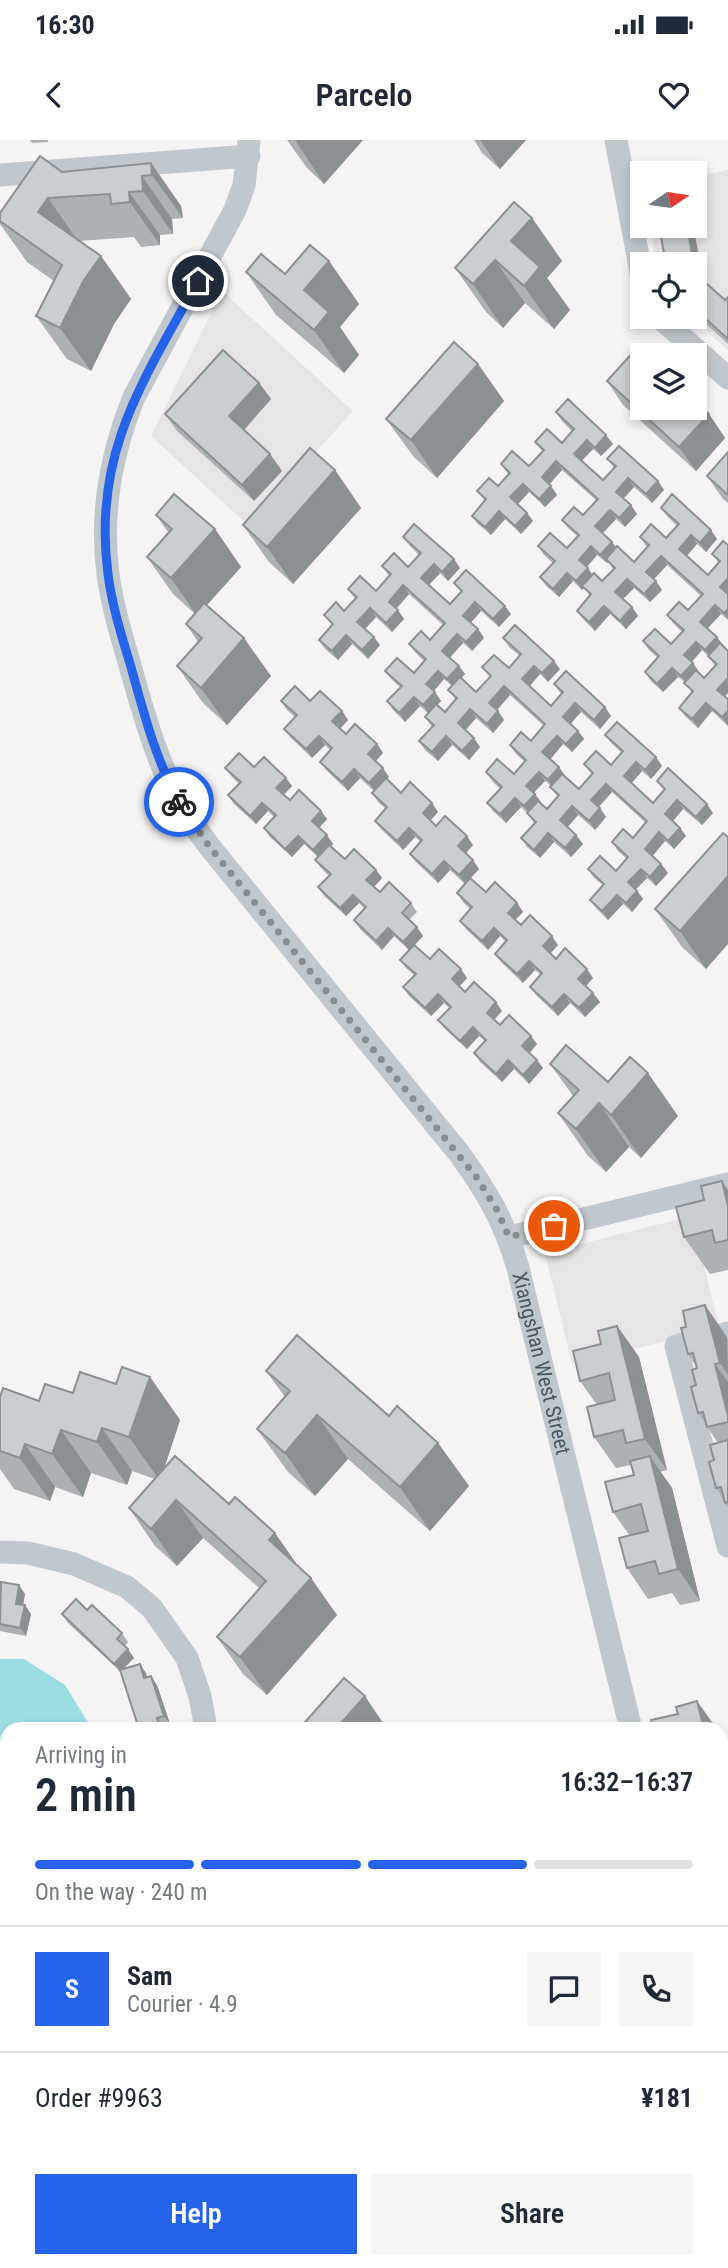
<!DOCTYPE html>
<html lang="en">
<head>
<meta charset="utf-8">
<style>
  body { margin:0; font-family:"Roboto Condensed",sans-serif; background:#f6f6f7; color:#1f2937; height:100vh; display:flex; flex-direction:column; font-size:26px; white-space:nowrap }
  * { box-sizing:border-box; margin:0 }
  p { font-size:23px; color:#747a83 }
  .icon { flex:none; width:38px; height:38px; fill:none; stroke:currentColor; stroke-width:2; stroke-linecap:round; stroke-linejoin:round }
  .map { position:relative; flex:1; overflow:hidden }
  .side { position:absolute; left:0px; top:1582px; width:728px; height:546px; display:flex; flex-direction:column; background:#fff; border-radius:21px 21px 0 0; box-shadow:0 4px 10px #0003 }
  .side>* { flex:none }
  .needle { width:46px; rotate:77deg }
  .buttons { position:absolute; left:630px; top:21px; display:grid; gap:14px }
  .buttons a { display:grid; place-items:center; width:77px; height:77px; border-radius:0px; background:#fff; box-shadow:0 4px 10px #0003; font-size:35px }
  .pin { position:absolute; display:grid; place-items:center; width:60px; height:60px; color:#fff; margin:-30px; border:4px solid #fff; border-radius:50%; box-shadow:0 2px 7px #0007 }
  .courier { position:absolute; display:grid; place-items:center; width:70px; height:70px; margin:-35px; border:5px solid #2563eb; border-radius:50%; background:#fff; color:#222; box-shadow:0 2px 9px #0007 }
  .headline em { font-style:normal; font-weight:600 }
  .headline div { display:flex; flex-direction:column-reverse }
  .headline { display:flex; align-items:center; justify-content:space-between; height:119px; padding:0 35px }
  h1 { font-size:46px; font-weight:600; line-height:52px }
  .bar { display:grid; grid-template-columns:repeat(4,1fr); gap:10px 7px; align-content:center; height:84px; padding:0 35px }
  .bar i { height:9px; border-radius:5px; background:#e0e1e3 }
  .bar .selected { background:#2563eb }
  .bar p { grid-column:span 4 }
  .line { display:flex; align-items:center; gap:18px; padding:0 35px; border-top:2px solid #e0e1e3 }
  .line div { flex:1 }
  .round { display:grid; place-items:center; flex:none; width:74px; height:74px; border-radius:0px; background:#f6f6f7 }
  .primary-button { display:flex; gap:14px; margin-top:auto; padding:14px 35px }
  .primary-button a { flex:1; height:80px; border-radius:0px; background:#2563eb; color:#fff; font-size:28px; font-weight:600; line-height:80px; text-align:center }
  .primary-button a+a { background:#f6f6f7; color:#1f2937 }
  .status { display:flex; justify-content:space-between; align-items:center; height:49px; padding:0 35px; background:#fff; direction:ltr }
  .status svg { height:19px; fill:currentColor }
  header { display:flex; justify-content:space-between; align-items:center; height:91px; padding:0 35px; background:#fff; font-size:32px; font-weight:600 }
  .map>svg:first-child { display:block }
  .education { fill:#e6e4e4 }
  .green { fill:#c8ecd1 }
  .water { fill:#9adee4 }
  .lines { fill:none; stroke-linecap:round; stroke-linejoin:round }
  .path { stroke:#83c79d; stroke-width:2.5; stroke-dasharray:5 3.5; stroke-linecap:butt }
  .minor { stroke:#c0c8cd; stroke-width:23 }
  .wall { fill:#aeb1b4; fill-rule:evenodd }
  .shaded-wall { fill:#8d9092 }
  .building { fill:#caced1; stroke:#8d9092; stroke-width:2 }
  .done { stroke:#878e92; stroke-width:7; stroke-dasharray:0 12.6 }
  .route { stroke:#2563eb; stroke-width:9 }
  .labels { text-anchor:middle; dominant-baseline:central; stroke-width:6; stroke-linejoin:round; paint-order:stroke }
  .street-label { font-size:21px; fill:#4c585e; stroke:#fff }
</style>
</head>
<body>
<div class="status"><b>16:30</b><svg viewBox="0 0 49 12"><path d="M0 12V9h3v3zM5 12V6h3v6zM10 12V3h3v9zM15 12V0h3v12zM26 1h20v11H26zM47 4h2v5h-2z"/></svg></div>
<header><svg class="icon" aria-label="back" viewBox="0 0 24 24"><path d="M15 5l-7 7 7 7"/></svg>Parcelo<svg class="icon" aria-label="heart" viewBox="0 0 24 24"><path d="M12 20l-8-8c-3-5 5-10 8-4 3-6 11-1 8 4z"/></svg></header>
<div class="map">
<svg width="728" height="2128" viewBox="0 0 728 2128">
  <rect width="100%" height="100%" fill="#f5f3f3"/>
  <!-- education -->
  <g class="education">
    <polygon points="728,30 728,210 691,177 695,177 695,124 657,124 650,86 695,86 695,37"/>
    <polygon points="222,151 353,271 249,386 151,296"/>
    <polygon points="692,1076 719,1188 572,1224 545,1113"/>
  </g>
  <!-- green -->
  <polygon class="green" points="728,2064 728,2128 716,2128 717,2121 721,2121 721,2101"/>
  <!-- water -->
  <g class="water">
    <polygon points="0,1519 24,1519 65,1545 92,1589 7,1589 7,1773 0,1772"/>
    <polygon points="0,1817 7,1818 7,1867 5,1875 0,1874"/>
  </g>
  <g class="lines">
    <!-- path -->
    <g class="path">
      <polyline points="721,1893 728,1928"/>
      <polyline points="721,2041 728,1993"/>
      <polyline points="706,2128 707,2121"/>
    </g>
    <!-- minor -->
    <g class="minor">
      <path id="s1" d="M249 0 244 45 235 70 134 257C111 314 100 373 108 434 113 471 125 507 135 543 153 607 168 653 209 706L458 1012C486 1050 505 1082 518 1128L631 1589"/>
      <polyline points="616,0 642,137"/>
      <polyline points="0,35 249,16"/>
      <polyline points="659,177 728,238"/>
      <polyline points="509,1097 728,1044"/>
      <polyline points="728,1193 676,1206 728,1406"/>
      <polyline points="0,1412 28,1413 74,1424 127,1447 152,1468 187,1518 200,1556 206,1589"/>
      <polyline points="721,1842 728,1841"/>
      <polyline points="0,2054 7,2054"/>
      <polyline points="83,2121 90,2128"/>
      <polyline points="684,2128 685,2121"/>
    </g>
  </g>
  <!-- wall -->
  <g class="wall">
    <polygon points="30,0 48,0 48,2 32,3"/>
    <polygon points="287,0 363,0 324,44 307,28"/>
    <polygon points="474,0 526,0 500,29 482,13"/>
    <polygon points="151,23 181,66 183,78 172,79 173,94 160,95 160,105 141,107 134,97 79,101 101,116 131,159 114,184 91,231 67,219 36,176 54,141 27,122 0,84 0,73"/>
    <polygon points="695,55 697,58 701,78 695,79"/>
    <polygon points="532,78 562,121 547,138 570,170 554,189 525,163 503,188 486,172 455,128"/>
    <polygon points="693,86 704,141 725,160 728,157 728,204 695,174"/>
    <polygon points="329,121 359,164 340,187 359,215 344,233 276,175 246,132 285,134"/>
    <polygon points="478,224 504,261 437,338 413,316 386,279"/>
    <polygon points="607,241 709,274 725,298 696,331 623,265"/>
    <polygon points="259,243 271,259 244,290 270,314 282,331 254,361 177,291 165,274"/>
    <path d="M556 272 613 304 601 316 593 309 582 321 603 340 614 328 607 319 658 341 664 350 652 363 634 347 623 359 637 374 625 387 616 379 603 393 616 408 634 422 647 407 640 397 666 398 677 386 667 376 661 368 717 399 706 412 697 404 687 416 708 435 719 423 712 414 728 405V480L721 474 708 488 723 505 725 556 728 559V586L712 571 698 588 685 576 679 568 692 553 685 542 678 537 663 552 651 541 645 532 658 518 649 510 643 501 671 504 682 492 673 483 667 475 688 470 701 456 667 425 654 439 662 450 650 462 634 448 623 459 632 467 638 476 626 489 610 474 595 491 583 479 577 471 590 456 584 448 582 450 573 441 559 457 546 446 540 437 553 423 544 415 538 406 567 408 577 396 568 388 562 380 583 375 596 360 562 330 549 344 557 355 545 367 529 352 518 364 527 373 533 381 521 394 505 379 491 395 478 384 472 376 485 361 477 351 498 346 508 334 501 324 529 326 543 312 535 302 562 303 572 291 562 281ZM597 415 607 423 608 422 613 429 602 441 592 435 587 427ZM702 510 708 516 715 526 704 538 698 532 691 522Z"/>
    <polygon points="728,312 728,363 723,359 707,336"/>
    <polygon points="335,330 361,368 293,444 269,422 243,385"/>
    <polygon points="156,375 215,389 241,427 207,465 271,536 227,585 203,563 177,526 198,502 186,484 195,474 173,454 147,417 168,392"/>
    <path d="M403 397 460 428 448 441 440 433 429 445 450 464 461 452 454 443 511 474 499 487 481 471 470 483 478 489 484 498 472 511 463 503 450 518 465 534 461 538 476 552 490 537 482 527 509 528 520 516 509 507 503 498 560 529 548 542 540 534 529 546 551 566 561 554 554 544 605 567 611 576 600 589 581 572 570 584 578 591 584 599 572 612 563 604 550 619 559 627 565 636 579 649 592 634 584 624 611 625 622 613 611 603 605 595 662 626 651 639 642 631 631 643 653 663 664 650 657 641 713 673 702 685 683 669 673 681 680 688 686 696 674 709 665 701 652 716 661 724 668 733 656 746 647 738 636 749 643 759 632 772 623 764 608 780 596 768 590 760 603 745 594 738 588 729 616 731 627 719 618 711 612 702 633 698 646 683 612 652 599 667 606 677 595 690 578 675 567 687 583 704 571 717 554 702 540 718 527 707 521 698 534 683 527 673 521 667 506 683 493 671 487 663 500 649 492 641 486 632 514 634 525 622 516 614 510 605 531 601 544 586 510 555 497 570 504 580 493 593 476 578 465 590 480 607 469 620 452 605 438 621 425 610 419 601 432 587 425 577 428 573 420 566 405 582 393 570 387 561 400 547 391 539 385 531 414 533 424 521 415 512 409 504 430 500 443 485 409 454 396 469 404 479 392 492 376 477 365 489 380 505 368 519 352 504 338 520 325 509 319 500 332 485 324 475 344 471 355 459 348 449 376 451 389 436 382 426 408 427 419 415 409 405ZM444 539 452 546 448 550 456 560 445 572 437 565 441 561 434 551ZM545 641 551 646 550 647 558 657 547 669 541 663 534 653Z"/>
    <polygon points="281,561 310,561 342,571 348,580 340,588 346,594 377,604 383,613 375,621 389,637 387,639 401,653 432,663 438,672 430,680 436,686 473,705 466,713 479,729 471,738 486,752 517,763 523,772 515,780 521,785 558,805 550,813 556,819 593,838 586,846 593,853 600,862 585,877 570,863 558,876 536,855 530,847 541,835 535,830 523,843 501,822 495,814 506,802 500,796 488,810 466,789 460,781 470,769 463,762 457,753 465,744 450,730 438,743 416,722 410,714 421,702 415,697 403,710 381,689 375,681 386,669 378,662 372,653 374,651 360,638 348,651 326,630 320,622 330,610 325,605 312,618 290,597 284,589 295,577 287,570"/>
    <polygon points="254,627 286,638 292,646 284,655 290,660 321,671 327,679 319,688 333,704 331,706 345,719 376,730 382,738 374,747 380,752 411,763 417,772 409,780 423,796 415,805 430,819 467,838 459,846 465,852 502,871 494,880 500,885 537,904 530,913 543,928 529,944 514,929 502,942 480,922 474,913 485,901 479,896 467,909 445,889 438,880 449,868 444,863 431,876 409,856 403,847 414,835 406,828 400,820 409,810 394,796 382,810 360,789 354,780 365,769 359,763 346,776 324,756 318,747 329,736 321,728 315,720 318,717 304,704 292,717 270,697 264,688 274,677 268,671 256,684 234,664 228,655 239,644 231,636 225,628"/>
    <polygon points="723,693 706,829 682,807 655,769"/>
    <polygon points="550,924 608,942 678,976 641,1018 629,1007 606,1032 588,1016 558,973 573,956"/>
    <polygon points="728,1050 728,1130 710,1134 684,1097 704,1060"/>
    <polygon points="617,1186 639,1217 667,1330 660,1332 672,1348 700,1461 680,1465 672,1453 648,1459 627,1428 630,1396 613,1372 634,1335 631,1325 616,1328 594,1297 597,1265 580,1241 601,1204"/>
    <polygon points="727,1197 728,1199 728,1367 716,1348 714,1320 718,1303 698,1273 696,1245 697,1228 688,1214"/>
    <polygon points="266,1231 389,1276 438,1303 469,1346 430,1391 348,1319 315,1356 288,1332 257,1289 285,1257"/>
    <polygon points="150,1237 180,1280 164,1329 299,1427 337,1475 267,1555 243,1534 217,1497 259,1448 203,1398 177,1426 155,1406 129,1368 155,1339 132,1331 127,1345 91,1333 83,1357 55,1347 50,1361 14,1349 0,1329 0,1257 39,1261"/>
    <polygon points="0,1445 25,1454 23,1465 31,1474 26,1496 0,1491"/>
    <polygon points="87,1470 122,1493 128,1502 125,1506 134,1518 123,1529 146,1533 147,1537 157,1545 170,1584 163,1587 164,1589 139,1589 121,1532 68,1483 62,1474"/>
    <polygon points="721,1595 728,1605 728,1776 721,1778"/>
    <polygon points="112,2121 169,2121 176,2128 119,2128"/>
  </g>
  <!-- shaded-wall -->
  <g class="shaded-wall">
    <polygon points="295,0 363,0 324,44"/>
    <polygon points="480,0 526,0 500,29"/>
    <polygon points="151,23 181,66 183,78 152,35"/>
    <polygon points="142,36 172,79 173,94 143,51"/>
    <polygon points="129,52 160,95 160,105 130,62"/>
    <polygon points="695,55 697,58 701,78 695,69"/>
    <polygon points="48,58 78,101 38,72"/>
    <polygon points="532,78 562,121 547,138 570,170 554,189 524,146 511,101"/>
    <polygon points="687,86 693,86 705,147 696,134"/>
    <polygon points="101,116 131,159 114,184 91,231 60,188 84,140"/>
    <polygon points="495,120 525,163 503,188 473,144"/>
    <polygon points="329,121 359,164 340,187 359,215 344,233 314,190 304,150"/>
    <polygon points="478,224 504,261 437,338 411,300"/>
    <polygon points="259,243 271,259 241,293 229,276"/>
    <polygon points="709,274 725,298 696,331 679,307"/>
    <polygon points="606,295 613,304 601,316 595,308"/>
    <polygon points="587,300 593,309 580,322 574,314"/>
    <polygon points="270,314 282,331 254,361 242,345"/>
    <polygon points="556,321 562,330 548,346 542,337"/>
    <polygon points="335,330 361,368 293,444 267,407"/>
    <polygon points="628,338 634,347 622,360 616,352"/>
    <polygon points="658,341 664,350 652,363 646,354"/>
    <polygon points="523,344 529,352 516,366 510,357"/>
    <polygon points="551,346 557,355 545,367 539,359"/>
    <polygon points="631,365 637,374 625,387 619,378"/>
    <polygon points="610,370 616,379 601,395 595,386"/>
    <polygon points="499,371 505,379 491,395 485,387"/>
    <polygon points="527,373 533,381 521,394 515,386"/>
    <polygon points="215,389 241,427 197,476 171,438"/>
    <polygon points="711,390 717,399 706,412 700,403"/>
    <polygon points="691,395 697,404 685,417 679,409"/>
    <polygon points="612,402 618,410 606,419 608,422 607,423 600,415"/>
    <polygon points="591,406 597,415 585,429 579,420"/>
    <polygon points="661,416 667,425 652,441 646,432"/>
    <polygon points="454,419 460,428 448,441 442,432"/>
    <polygon points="434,424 440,433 427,447 421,438"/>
    <polygon points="588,428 594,437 582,450 576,441"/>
    <polygon points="567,433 573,441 559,457 553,449"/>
    <polygon points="728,438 728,454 720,447"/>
    <polygon points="627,439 634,448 621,461 615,452"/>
    <polygon points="656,441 662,450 650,462 644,454"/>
    <polygon points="403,445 409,454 395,470 389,462"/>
    <polygon points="475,462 481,471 469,485 463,476"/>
    <polygon points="715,465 721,474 706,490 700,482"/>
    <polygon points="505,466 511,474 499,487 493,479"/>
    <polygon points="604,466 610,474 595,491 589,482"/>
    <polygon points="632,467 638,476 626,489 620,481"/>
    <polygon points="370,468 376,477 364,490 357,482"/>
    <polygon points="728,469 728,479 724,473"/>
    <polygon points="398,470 404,479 392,492 386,483"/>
    <polygon points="478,489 484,498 472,511 466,502"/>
    <polygon points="457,494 463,503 448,519 442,511"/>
    <polygon points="346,495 352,504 338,520 332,511"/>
    <polygon points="374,497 380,505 368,519 362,510"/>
    <polygon points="717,497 723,505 711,518 705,510"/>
    <polygon points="244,498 271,536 227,585 201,548"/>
    <polygon points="696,502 702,510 690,524 684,515"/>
    <polygon points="554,521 560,529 548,542 542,533"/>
    <polygon points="693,523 699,532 687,545 681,536"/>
    <polygon points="459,526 465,534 453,547 447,539"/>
    <polygon points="534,526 540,534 528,548 522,539"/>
    <polygon points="672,528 678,537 663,552 657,544"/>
    <polygon points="438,531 444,539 432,553 426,544"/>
    <polygon points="728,538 728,553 723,558 717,550"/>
    <polygon points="504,546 510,555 495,572 489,563"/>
    <polygon points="435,552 441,561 429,574 423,565"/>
    <polygon points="414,557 420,566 405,582 399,573"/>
    <polygon points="575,563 581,572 569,586 563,577"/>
    <polygon points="706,563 712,571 698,588 692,579"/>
    <polygon points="605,567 611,576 600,589 594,580"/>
    <polygon points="470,569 476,578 464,592 458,583"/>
    <polygon points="342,571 348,580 339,590 332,581"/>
    <polygon points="498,571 504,580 493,593 487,584"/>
    <polygon points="728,571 728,586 722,577"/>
    <polygon points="578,591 584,599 572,612 566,604"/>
    <polygon points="319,596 325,605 312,618 306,609"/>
    <polygon points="446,596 452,605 438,621 432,612"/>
    <polygon points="557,596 563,604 549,621 542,612"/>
    <polygon points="474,598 480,607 469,620 462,611"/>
    <polygon points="377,604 383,613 374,623 368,614"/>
    <polygon points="656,617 662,626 651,639 645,630"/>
    <polygon points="636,622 642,631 630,645 624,636"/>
    <polygon points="559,627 565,636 554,649 548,640"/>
    <polygon points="383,628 389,637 375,652 369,643"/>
    <polygon points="354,629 360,638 348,651 342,642"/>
    <polygon points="539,632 545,641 532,654 526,646"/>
    <polygon points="286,638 292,646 282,656 276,648"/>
    <polygon points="606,644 612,652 597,668 591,660"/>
    <polygon points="535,654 541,662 530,675 524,666"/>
    <polygon points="515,658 521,667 506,683 500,674"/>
    <polygon points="677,660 683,669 671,683 665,674"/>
    <polygon points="262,663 268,671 256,684 250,676"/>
    <polygon points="432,663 438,672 429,682 423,673"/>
    <polygon points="707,664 713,673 702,685 696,677"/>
    <polygon points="572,666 578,675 566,689 560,680"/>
    <polygon points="600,668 606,677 595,690 589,681"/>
    <polygon points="321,671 327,679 318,689 312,681"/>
    <polygon points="409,688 415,697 403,710 397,701"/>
    <polygon points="680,688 686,696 674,709 668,701"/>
    <polygon points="659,692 665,701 651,718 645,709"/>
    <polygon points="548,693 554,702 540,718 534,710"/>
    <polygon points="327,695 333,704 319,719 313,710"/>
    <polygon points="576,695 583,704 571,717 565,708"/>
    <polygon points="298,696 304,704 292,717 285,709"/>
    <polygon points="467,696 473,705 464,715 458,706"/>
    <polygon points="473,720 479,729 465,744 459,735"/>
    <polygon points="444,721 450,730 438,743 432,734"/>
    <polygon points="661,724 668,733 656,746 650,737"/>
    <polygon points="641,729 647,738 634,751 628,742"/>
    <polygon points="376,730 382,738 373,748 366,740"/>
    <polygon points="728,736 728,804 706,829 680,791"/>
    <polygon points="637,751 643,759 632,772 626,763"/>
    <polygon points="353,755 359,763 346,776 340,768"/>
    <polygon points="617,755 623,764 608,780 602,771"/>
    <polygon points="517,763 523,772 514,781 508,773"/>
    <polygon points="417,787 423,796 409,811 403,802"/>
    <polygon points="388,788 394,796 382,810 376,801"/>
    <polygon points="494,788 500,796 488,810 482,801"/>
    <polygon points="552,796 558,805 549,815 543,806"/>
    <polygon points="529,821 535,830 523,843 517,834"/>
    <polygon points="461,829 467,838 458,848 452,839"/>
    <polygon points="587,829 593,838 584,848 578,839"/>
    <polygon points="593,853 600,862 585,877 579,868"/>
    <polygon points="438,854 444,863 431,876 425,868"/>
    <polygon points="564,854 570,863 558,876 552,867"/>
    <polygon points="496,862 502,871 493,881 487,873"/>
    <polygon points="473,887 479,896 467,909 460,901"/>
    <polygon points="531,896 537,904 528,914 522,906"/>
    <polygon points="508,920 514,929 502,942 496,934"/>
    <polygon points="537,920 543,928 529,944 523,935"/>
    <polygon points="648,933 678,976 641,1018 611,975"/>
    <polygon points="599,963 629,1007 606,1032 576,989"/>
    <polygon points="722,1041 728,1050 728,1066"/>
    <polygon points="705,1165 727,1197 728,1234 720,1223"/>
    <polygon points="617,1186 639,1217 667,1330 645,1299"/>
    <polygon points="715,1224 728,1242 728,1276"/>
    <polygon points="150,1237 180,1280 160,1341 129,1297"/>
    <polygon points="317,1275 348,1319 315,1356 285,1313"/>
    <polygon points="102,1288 132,1331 127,1345 97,1302"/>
    <polygon points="61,1290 91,1333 83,1357 52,1314"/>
    <polygon points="438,1303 469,1346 430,1391 400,1347"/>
    <polygon points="25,1304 55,1347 50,1361 20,1318"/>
    <polygon points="650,1316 672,1348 700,1461 678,1429"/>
    <polygon points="176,1360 203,1398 177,1426 151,1389"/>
    <polygon points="275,1393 301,1430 269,1400"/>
    <polygon points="311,1438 337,1475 267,1555 240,1517"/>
    <polygon points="19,1445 25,1454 22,1472 16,1464"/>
    <polygon points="25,1465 31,1474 26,1496 20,1488"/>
    <polygon points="128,1509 134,1518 120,1532 114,1524"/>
    <polygon points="140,1524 146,1533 150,1547 144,1538"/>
    <polygon points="151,1536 157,1545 170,1584 164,1576"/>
    <polygon points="365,1556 387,1589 336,1589"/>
    <polygon points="697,1561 717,1589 704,1589"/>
    <polygon points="157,1578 163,1587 164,1589 161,1589"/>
    <polygon points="721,1595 728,1606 728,1685 721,1657"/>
    <polygon points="1,1878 7,1887 7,1917 0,1943 0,1883"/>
    <polygon points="7,1951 7,2011 3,2027 0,2023 0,1977"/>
    <polygon points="268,2121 327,2121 321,2128 262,2128"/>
  </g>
  <!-- building -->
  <g class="building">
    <polygon points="40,16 62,32 151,23 152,35 142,36 143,51 129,52 130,62 111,64 110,54 48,58 38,72 101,116 84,140 60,188 36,176 62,125 0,81 0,73"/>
    <polygon points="514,62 532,78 511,101 540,127 524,146 495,120 473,144 455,128"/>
    <polygon points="659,86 687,86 694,124 666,124"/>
    <polygon points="310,105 329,121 304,150 329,172 314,190 246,132 261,114 285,134"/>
    <polygon points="695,126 696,134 725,160 728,157 728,199 695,169"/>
    <polygon points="454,202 478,224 411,300 386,279"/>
    <polygon points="636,209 644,215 642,215 642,268 695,268 695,262 709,274 679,307 607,241"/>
    <polygon points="223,210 259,243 229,276 270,314 242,345 165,274"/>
    <polygon points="568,259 606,295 595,308 587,300 574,314 603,340 616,326 607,319 619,306 658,341 646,354 628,338 616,352 631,365 619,378 610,370 595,386 612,402 600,415 591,406 579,420 588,428 576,441 567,433 553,449 540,437 555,421 538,406 550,393 567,408 579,395 562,380 574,367 583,375 598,359 556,321 542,337 551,346 539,359 523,344 510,357 527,373 515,386 499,371 485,387 472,376 486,359 477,351 489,338 498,346 510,333 501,324 512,311 529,326 544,310 535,302 547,289 562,303 574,289 556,272"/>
    <polygon points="310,308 335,330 267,407 243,385"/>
    <polygon points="728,312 728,355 707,336"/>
    <polygon points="174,354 215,389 171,438 147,417 172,389 156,375"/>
    <polygon points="672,354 711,390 700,403 691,395 679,409 708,435 720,421 712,414 723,401 728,405 728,438 720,447 728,454 728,469 724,473 715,465 700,482 717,497 705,510 696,502 684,515 693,523 681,536 672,528 657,544 645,532 659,516 643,501 655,489 671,504 684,490 667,475 679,462 688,470 703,454 661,416 646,432 656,441 644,454 627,439 615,452 632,467 620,481 604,466 589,482 577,471 591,454 582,446 594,433 602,441 615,428 606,419 617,406 634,422 649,405 640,397 651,384 666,398 679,384 661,368"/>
    <polygon points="414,384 454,419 442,432 434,424 421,438 450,464 462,451 454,443 466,430 505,466 493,479 475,462 463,476 478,489 466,502 457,494 442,511 459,526 447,539 438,531 426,544 435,552 423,565 414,557 399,573 387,561 402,546 385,531 397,518 414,533 426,519 409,504 421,491 430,500 445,483 403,445 389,462 398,470 386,483 370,468 357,482 374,497 362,510 346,495 332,511 319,500 333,484 324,475 336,462 344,471 357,457 348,449 360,436 376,451 391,434 382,426 394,413 408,427 421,413 403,397"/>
    <polygon points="204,463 244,498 201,548 177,526 202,498 186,484"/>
    <polygon points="515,485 554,521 542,533 534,526 522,539 551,566 563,552 554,544 566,531 605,567 594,580 575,563 563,577 578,591 566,604 557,596 542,612 559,627 548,640 539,632 526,646 535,654 524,666 515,658 500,674 487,663 502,647 486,632 497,619 514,634 526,620 510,605 521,592 531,601 545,584 504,546 489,563 498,571 487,584 470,569 458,583 474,598 462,611 446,596 432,612 419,601 434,585 425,577 436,564 445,572 457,558 448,550 460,537 476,552 491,536 482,527 494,515 509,528 521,514 503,498"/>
    <polygon points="720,503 728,511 728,538 717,550 728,559 728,571 722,577 706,563 692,579 679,568 693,551 684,543 696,530 704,538 717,524 708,516"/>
    <polygon points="295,546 310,561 320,551 342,571 332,581 346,594 355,584 377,604 368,614 383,628 369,643 354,629 342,642 320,622 332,608 319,596 306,609 284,589 297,575 281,561"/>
    <polygon points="617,582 656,617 645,630 636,622 624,636 653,663 665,649 657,641 668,628 707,664 696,677 677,660 665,674 680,688 668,701 659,692 645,709 661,724 650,737 641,729 628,742 637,751 626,763 617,755 602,771 590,760 604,744 588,729 600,716 616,731 628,717 612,702 623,689 633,698 647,681 606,644 591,660 600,668 589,681 572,666 560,680 576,695 565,708 548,693 534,710 521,698 536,682 527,673 538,661 547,669 559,655 550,647 562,634 579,649 593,633 584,624 596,611 611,625 623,611 605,595"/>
    <polygon points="239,613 254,627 264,617 286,638 276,648 290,660 299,650 321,671 312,681 327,695 313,710 298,696 285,709 264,688 276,675 262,663 250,676 228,655 241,642 225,628"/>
    <polygon points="386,638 401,653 410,642 432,663 423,673 436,686 445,676 467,696 458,706 473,720 459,735 444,721 432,734 410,714 422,700 409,688 397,701 375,681 387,667 372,653"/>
    <polygon points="723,693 728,697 728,736 680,791 655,769"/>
    <polygon points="329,705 345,719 354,709 376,730 366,740 380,752 389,742 411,763 402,773 417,787 403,802 388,788 376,801 354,780 366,767 353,755 340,768 318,747 331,734 315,720"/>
    <polygon points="470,738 486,752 495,742 517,763 508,773 521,785 530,775 552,796 543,806 556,819 565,808 587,829 578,839 593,853 579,868 564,854 552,867 530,847 542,833 529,821 517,834 495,814 507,800 494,788 482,801 460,781 472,767 457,753"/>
    <polygon points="414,805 430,819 439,809 461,829 452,839 465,852 474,842 496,862 487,873 500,885 509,875 531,896 522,906 537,920 523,935 508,920 496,934 474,913 486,900 473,887 460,901 438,880 451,867 438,854 425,868 403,847 416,834 400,820"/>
    <polygon points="566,905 608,942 630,917 648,933 611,975 599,963 576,989 558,973 579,950 550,924"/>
    <polygon points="722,1041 728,1066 728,1100 715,1103 712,1090 684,1097 676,1067 704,1060 701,1046"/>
    <polygon points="705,1165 720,1223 715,1224 728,1276 728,1282 707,1287 703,1272 698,1273 691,1247 696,1245 692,1230 697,1228 693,1213 688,1214 681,1188 686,1187 683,1171"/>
    <polygon points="617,1186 645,1299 626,1303 623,1290 594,1297 587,1267 615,1260 609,1233 580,1241 573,1211 601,1204 598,1191"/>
    <polygon points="297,1195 389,1276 397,1266 438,1303 400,1347 317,1275 285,1313 257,1289 290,1251 266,1231"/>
    <polygon points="122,1227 150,1237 129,1297 102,1288 97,1302 61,1290 52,1314 25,1304 20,1318 0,1311 0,1257 3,1248 39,1261 45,1244 73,1253 80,1232 116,1244"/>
    <polygon points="728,1300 728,1362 725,1363 721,1347 716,1348 709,1322 714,1320 710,1305"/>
    <polygon points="175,1316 229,1364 235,1357 275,1393 269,1400 311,1438 240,1517 217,1497 266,1441 176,1360 151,1389 129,1368"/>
    <polygon points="650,1316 678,1429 659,1434 655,1421 627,1428 619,1398 648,1391 641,1364 613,1372 605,1342 634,1335 630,1321"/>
    <polygon points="1,1442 19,1445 16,1464 25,1465 20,1488 0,1484"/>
    <polygon points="76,1459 87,1470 92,1465 122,1493 117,1499 128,1509 114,1524 62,1474"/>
    <polygon points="140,1524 144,1538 151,1536 164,1576 157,1578 161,1589 139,1589 120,1530"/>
    <polygon points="344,1538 365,1556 336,1589 299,1589"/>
    <polygon points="697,1561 704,1589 653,1589 651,1580 678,1574 676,1567"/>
    <polygon points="721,1657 728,1685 728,1749 722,1750"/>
    <polygon points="0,1939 7,1941 7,1951 0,1977"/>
    <polygon points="7,2114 7,2121 32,2121 36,2125 33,2128 0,2128 0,2121"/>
    <polygon points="127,2121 169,2121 176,2128 135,2128"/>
    <polygon points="232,2121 268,2121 262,2128 226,2128"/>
  </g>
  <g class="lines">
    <!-- done -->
    <polyline class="done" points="179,662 209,706 477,1038 497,1070 509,1097 554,1086"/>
    <!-- route -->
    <path class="route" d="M179 662C156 620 144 574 131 527 122 497 112 466 108 434 92 314 143 241 198 141"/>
  </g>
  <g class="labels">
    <!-- street labels -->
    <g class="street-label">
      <text stroke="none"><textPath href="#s1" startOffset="1382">Xiangshan West Street</textPath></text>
    </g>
  </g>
</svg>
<div class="buttons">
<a><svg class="needle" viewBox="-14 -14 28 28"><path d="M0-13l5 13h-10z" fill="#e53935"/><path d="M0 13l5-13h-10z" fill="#747a83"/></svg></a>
<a><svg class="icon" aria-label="locate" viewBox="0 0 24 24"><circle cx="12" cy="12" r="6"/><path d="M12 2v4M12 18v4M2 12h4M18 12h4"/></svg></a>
<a><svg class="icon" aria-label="layers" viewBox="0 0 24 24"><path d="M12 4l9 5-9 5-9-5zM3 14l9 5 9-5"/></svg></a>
</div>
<div class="pin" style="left:554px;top:1086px;background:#ea580c"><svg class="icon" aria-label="bag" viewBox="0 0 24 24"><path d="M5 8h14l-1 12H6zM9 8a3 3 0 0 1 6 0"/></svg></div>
<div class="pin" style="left:198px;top:141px;background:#1f2937"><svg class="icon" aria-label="home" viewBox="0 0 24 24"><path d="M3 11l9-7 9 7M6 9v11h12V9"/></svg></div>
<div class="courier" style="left:179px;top:662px"><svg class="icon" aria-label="bike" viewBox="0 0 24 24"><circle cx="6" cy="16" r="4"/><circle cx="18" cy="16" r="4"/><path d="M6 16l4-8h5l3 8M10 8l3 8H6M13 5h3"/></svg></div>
<section class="side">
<div class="headline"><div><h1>2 min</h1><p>Arriving in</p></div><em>16:32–16:37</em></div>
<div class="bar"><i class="selected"></i><i class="selected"></i><i class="selected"></i><i></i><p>On the way · 240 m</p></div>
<div class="line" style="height:126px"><b class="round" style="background:#2563eb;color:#fff">S</b><div><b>Sam</b><p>Courier · 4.9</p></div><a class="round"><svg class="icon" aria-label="chat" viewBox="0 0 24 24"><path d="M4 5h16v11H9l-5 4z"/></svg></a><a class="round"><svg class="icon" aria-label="phone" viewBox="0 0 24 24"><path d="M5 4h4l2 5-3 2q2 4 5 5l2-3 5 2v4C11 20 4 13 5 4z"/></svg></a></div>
<div class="line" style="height:91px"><div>Order #9963</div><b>¥181</b></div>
<div class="primary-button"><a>Help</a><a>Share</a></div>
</section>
</div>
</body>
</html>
